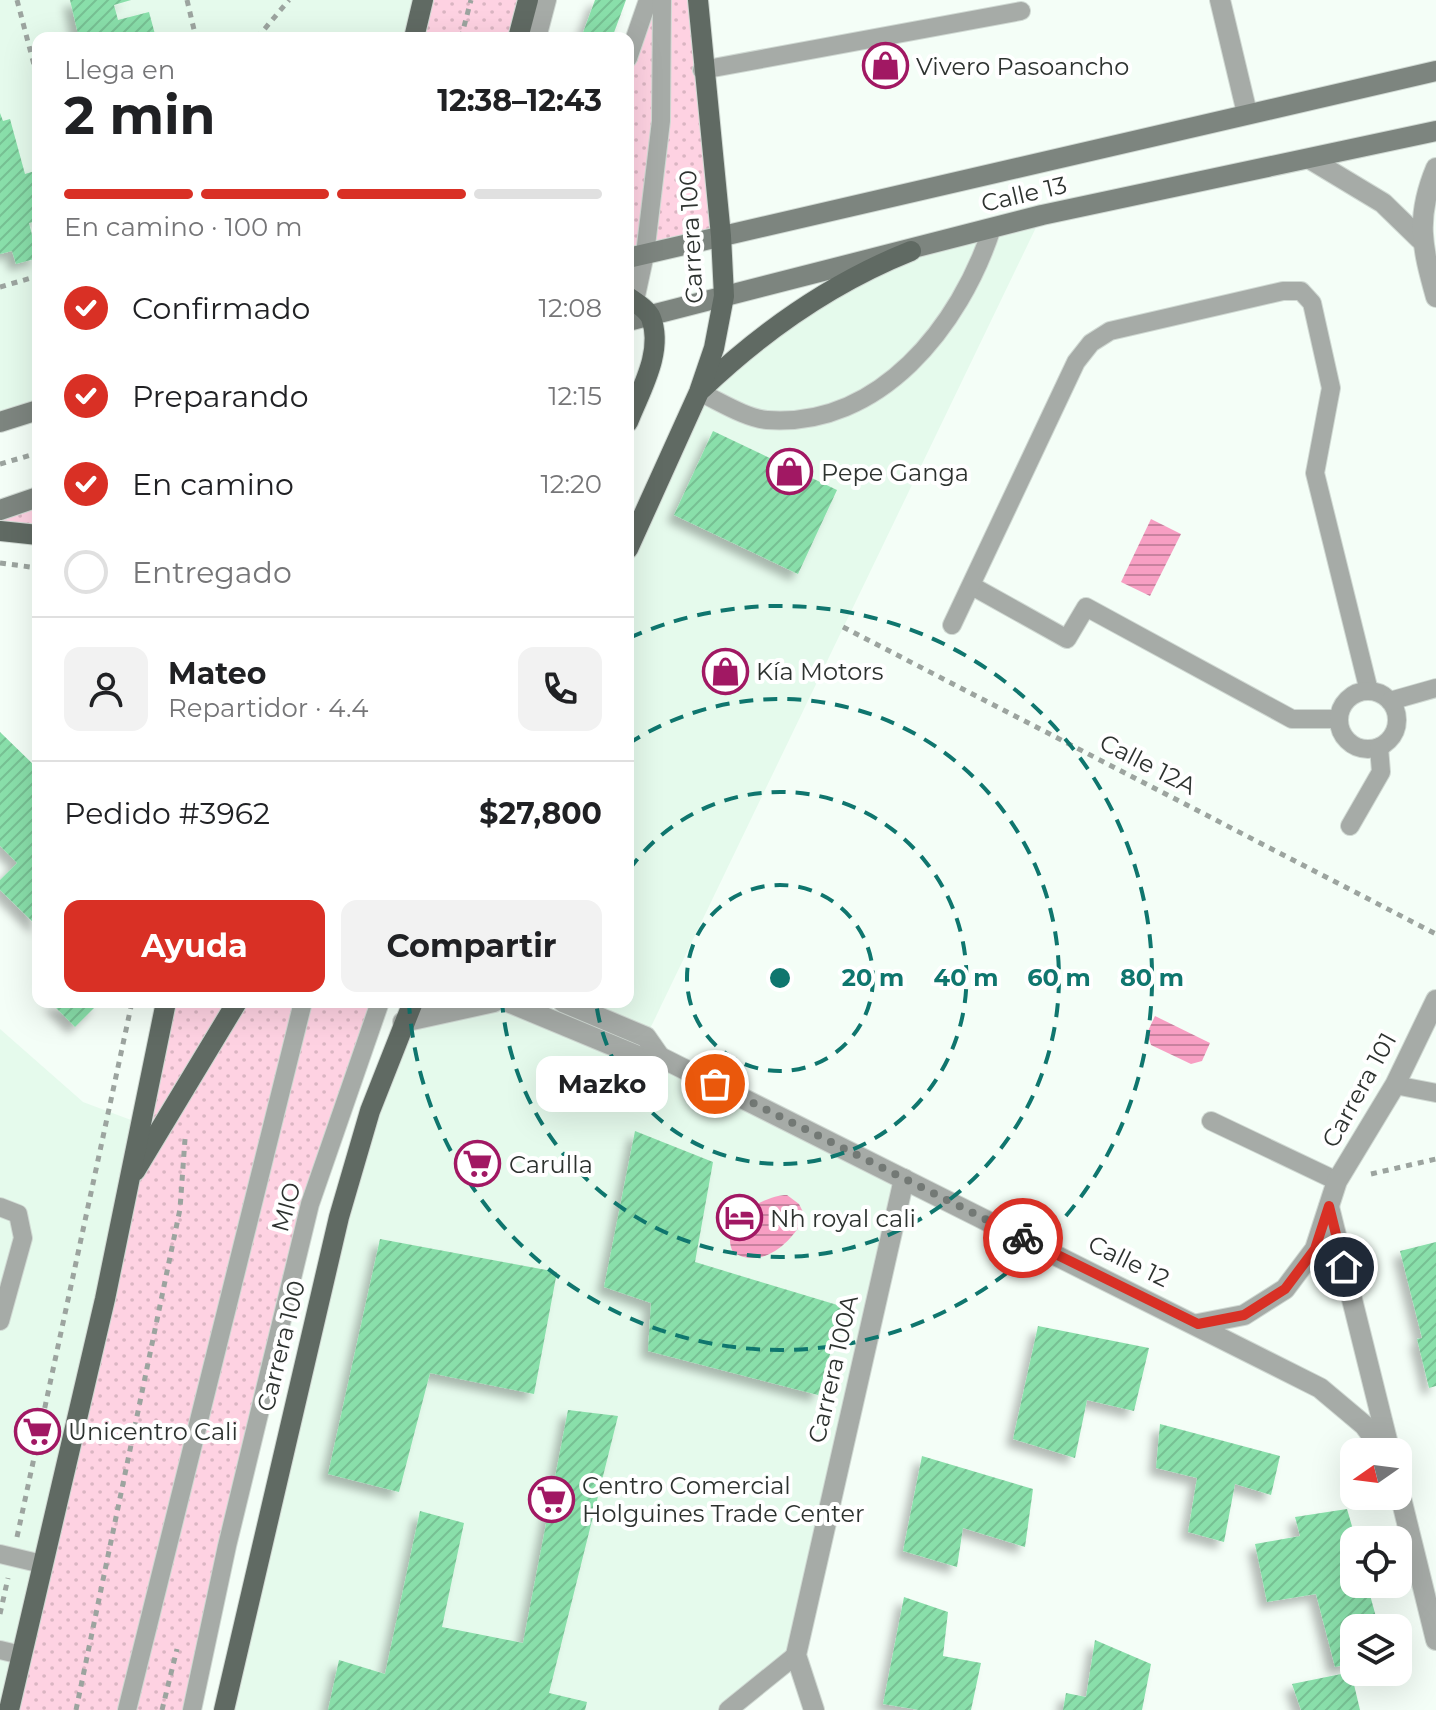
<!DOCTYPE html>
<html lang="es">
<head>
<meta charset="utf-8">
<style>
  body { margin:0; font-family:Montserrat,sans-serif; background:#f2f2f2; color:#202124; height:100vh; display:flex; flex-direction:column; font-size:30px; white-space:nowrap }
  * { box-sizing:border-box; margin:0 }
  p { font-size:26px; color:#757577 }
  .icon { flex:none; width:44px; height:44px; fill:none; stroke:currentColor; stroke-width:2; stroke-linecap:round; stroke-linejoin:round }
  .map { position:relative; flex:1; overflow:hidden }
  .panel { position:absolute; left:32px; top:32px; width:602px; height:976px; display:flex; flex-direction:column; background:#fff; border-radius:16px; box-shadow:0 8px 32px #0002 }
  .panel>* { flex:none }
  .needle { width:52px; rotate:256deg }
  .tools { position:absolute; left:1340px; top:1438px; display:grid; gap:16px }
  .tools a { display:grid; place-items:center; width:72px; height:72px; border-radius:16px; background:#fff; box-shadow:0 8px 32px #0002; font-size:40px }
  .pin { position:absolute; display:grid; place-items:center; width:68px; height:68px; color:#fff; margin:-34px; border:4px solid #fff; border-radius:50%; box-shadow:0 2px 8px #0007 }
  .courier { position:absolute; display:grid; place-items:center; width:80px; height:80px; margin:-40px; border:6px solid #d93025; border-radius:50%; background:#fff; color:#222; box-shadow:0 2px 10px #0007 }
  .bubble { position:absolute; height:56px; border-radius:16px; background:#fff; box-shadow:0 8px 32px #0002; font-size:26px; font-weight:700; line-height:56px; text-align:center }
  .overview em { font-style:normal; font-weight:700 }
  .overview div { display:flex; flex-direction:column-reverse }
  .overview { display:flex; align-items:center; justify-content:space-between; height:136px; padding:0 32px }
  h1 { font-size:52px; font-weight:700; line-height:60px }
  .bar { display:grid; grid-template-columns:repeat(4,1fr); gap:12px 8px; align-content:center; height:96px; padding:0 32px }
  .bar i { height:10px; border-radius:6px; background:#e0e0e0 }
  .bar .selected { background:#d93025 }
  .bar p { grid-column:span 4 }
  .line { display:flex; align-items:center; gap:20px; padding:0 32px; border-top:2px solid #e0e0e0 }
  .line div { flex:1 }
  .round { display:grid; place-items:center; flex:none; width:84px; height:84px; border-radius:16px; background:#f2f2f2 }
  ol { padding:0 32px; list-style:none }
  li { display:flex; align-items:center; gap:24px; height:88px }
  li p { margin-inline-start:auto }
  li .icon { padding:8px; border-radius:50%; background:#d93025; color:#fff; stroke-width:4 }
  li:last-child { color:#757577 }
  li i { width:44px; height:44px; border:4px solid #e0e0e0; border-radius:50% }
  .primary-button { display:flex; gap:16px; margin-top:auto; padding:16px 32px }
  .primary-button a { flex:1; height:92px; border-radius:16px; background:#d93025; color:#fff; font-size:32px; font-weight:700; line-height:92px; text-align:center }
  .primary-button a+a { background:#f2f2f2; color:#202124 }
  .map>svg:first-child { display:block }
  .built { fill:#e5faec }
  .grass { fill:url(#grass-dots) }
  .water { fill:url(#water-rules) }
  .building { fill:url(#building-hatch); filter:url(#shadow) }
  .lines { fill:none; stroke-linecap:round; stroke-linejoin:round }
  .service-casing { stroke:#d0d9d3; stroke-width:20 }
  .minor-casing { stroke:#d0d9d3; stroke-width:22 }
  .secondary-casing { stroke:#d0d9d3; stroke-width:22 }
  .primary-casing { stroke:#d0d9d3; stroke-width:22 }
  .path { stroke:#9ca49f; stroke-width:5; stroke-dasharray:6 6; stroke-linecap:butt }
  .service { stroke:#a6aba7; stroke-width:18 }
  .minor { stroke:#a6aba7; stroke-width:20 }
  .secondary { stroke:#7d857f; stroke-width:20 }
  .primary { stroke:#606a63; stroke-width:20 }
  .done { stroke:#737975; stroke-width:8; stroke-dasharray:0 14.4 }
  .route { stroke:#d93025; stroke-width:10 }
  .ring { fill:none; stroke:#0f766e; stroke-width:4; stroke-dasharray:14 10 }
  .labels { text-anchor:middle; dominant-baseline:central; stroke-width:8; stroke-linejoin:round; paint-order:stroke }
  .poi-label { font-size:24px; fill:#2d322f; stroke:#fff; text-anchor:start }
  .street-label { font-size:24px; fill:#2d322f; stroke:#fff }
  .centre { fill:#0f766e; stroke:#fff; stroke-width:4 }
  .ring-label { font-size:24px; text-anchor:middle; font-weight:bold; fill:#0f766e; stroke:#fff; stroke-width:8; stroke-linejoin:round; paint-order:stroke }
</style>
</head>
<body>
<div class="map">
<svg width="1436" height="1710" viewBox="0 0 1436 1710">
  <defs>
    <pattern id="grass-dots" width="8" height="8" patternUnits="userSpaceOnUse" patternTransform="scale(2)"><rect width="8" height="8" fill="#fed2e2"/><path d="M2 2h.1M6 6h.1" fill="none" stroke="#dab5c2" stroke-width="1.8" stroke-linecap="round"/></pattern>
    <pattern id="water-rules" width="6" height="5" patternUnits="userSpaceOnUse" patternTransform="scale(2)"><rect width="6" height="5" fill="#f79fc3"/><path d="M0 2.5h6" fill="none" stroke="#c8829f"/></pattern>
    <pattern id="building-hatch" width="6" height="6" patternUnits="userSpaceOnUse" patternTransform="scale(2)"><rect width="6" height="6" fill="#89dfaa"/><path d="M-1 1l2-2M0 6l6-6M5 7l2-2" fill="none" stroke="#77c093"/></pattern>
    <filter id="shadow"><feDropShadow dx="-7" dy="7" stdDeviation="4" flood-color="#0004"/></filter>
  </defs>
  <rect width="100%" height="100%" fill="#f4fef7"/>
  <!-- built -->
  <g class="built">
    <polygon points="0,0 423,0 414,38 38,38 38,410 0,422"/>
    <polygon points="1042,215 646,1037 563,1002 628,1002 628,549 699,392 862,272"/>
    <polygon points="494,1002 638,1056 904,1179 796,1655 728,1710 224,1710 339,1217 403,1022"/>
    <polygon points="0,1029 83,1102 139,1123 0,1710"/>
  </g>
  <!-- grass -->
  <g class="grass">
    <polygon points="423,0 547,0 537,38 414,38"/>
    <polygon points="648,0 698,0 721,236 628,258 628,58"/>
    <polygon points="38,497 38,535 0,531 0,510"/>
    <polygon points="166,1002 380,1002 310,1204 192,1710 9,1710"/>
  </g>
  <!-- water -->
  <g class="water">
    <polygon points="1151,519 1181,534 1150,596 1121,582"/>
    <polygon points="1155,1016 1210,1043 1202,1061 1191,1064 1151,1045 1147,1033"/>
    <path d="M787 1195 799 1204 805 1216C793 1242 761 1271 733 1252 718 1224 762 1195 787 1195Z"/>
  </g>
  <!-- building -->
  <g class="building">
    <polygon points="70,0 131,0 114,5 118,20 149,12 156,38 79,38"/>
    <polygon points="595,0 626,0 612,38 581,38"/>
    <polygon points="0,113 3,121 10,119 25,174 38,170 38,221 29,223 38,258 16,264 12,251 0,254"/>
    <polygon points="713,431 837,490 798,574 674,515"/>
    <polygon points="0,732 38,769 38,927 0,890 0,880 17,863 0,846"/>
    <polygon points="50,1002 100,1002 75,1027"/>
    <polygon points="635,1131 713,1162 695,1262 844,1307 818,1395 648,1351 651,1303 604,1287"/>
    <polygon points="380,1239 557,1272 534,1394 430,1373 399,1492 328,1474"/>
    <polygon points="1436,1242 1436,1386 1429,1388 1417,1339 1422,1338 1400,1251"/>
    <polygon points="1038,1326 1149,1348 1134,1411 1087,1400 1075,1458 1013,1439"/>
    <polygon points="568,1410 618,1416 549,1693 587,1702 585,1710 328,1710 339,1660 385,1674 420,1511 464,1523 442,1627 523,1643"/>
    <polygon points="1160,1424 1280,1456 1271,1495 1235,1484 1224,1542 1188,1532 1197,1478 1156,1468"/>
    <polygon points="922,1456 1033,1489 1025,1547 963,1528 957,1567 903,1551"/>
    <polygon points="1347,1509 1356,1540 1354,1584 1367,1584 1379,1628 1354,1628 1354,1663 1335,1667 1316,1594 1267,1602 1255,1544 1300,1536 1295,1517"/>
    <polygon points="904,1597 948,1612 943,1656 981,1663 971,1710 919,1710 883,1704"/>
    <polygon points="1095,1640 1151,1664 1142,1710 1063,1710 1066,1693 1086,1697"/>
    <polygon points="1351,1672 1360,1710 1301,1710 1292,1684"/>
  </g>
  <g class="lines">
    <defs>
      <g id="service">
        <polyline points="537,38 547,0"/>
        <polyline points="628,58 648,0"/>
        <polyline points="702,70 1021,11"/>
        <polyline points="632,314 645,254 661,121 662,0"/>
        <path d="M699 392C719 401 745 418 767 420 880 428 960 326 992 228"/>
        <polyline points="972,586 1067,639 1086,607 1292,719 1339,719"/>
        <polyline points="952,625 1076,362 1091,343 1110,331 1283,291 1301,291 1312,303 1331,388 1315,473 1369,691"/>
        <circle cx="1368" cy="720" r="29"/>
        <polyline points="1390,701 1436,688"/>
        <polyline points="1350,826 1381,772 1379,747"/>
        <polyline points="1395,1085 1436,1093"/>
        <polyline points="1211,1121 1337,1181"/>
        <polyline points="0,1207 18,1214 23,1238 0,1321"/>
        <polyline points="0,1554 42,1564"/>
        <polyline points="0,1650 21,1655"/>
        <polyline points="127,1710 303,1002"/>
        <polyline points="192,1710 227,1546 310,1204 380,1002"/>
        <polyline points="728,1710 796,1655"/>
      </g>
      <g id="minor">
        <polyline points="1220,0 1247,113"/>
        <polyline points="1310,159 1383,203 1420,239"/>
        <path d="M1436 168C1415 218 1422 247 1436 297"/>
        <polyline points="508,1002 638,1056 660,1057 1320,1388 1364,1425 1384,1452"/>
        <polyline points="563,1002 646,1037 660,1057"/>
        <polyline points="403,1022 494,1002"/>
        <polyline points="1329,1207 1390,1452"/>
        <polyline points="1198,1324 1244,1315 1285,1289 1315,1249 1337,1181 1395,1085 1436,1000"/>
        <polyline points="1398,1486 1436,1640"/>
        <polyline points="814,1710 796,1655 904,1179"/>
      </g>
      <g id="secondary">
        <polyline points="628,258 1436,71"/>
        <polyline points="628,321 1042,215 1436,131"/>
        <polyline points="0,422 38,410"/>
        <polyline points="0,510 38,497"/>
      </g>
      <g id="primary">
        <polyline points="414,38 423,0"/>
        <polyline points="518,38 528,0"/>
        <path d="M628 297C635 302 648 310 651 318 664 352 640 391 628 422"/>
        <path d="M702 389C764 330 831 283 911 251"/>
        <polyline points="0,531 38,535"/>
        <polyline points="628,549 699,392 714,348 724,296 721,236 698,0"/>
        <polyline points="135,1171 237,1002"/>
        <polyline points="9,1710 105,1299 166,1002"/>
        <polyline points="224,1710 339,1217 370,1111 413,1002"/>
      </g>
    </defs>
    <!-- service casing -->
    <use href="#service" class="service-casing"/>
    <!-- minor casing -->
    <use href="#minor" class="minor-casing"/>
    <!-- secondary casing -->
    <use href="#secondary" class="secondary-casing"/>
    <!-- primary casing -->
    <use href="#primary" class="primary-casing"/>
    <!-- path -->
    <g class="path">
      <polyline points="17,0 38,80"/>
      <polyline points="187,0 196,38"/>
      <polyline points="257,38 289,0"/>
      <polyline points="461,38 471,0"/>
      <polyline points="0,287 38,276"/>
      <polyline points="0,464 38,453"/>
      <polyline points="0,563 38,568"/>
      <polyline points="843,627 1436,934"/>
      <polyline points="1371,1174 1436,1159"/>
      <polyline points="17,1537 132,1002"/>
      <polyline points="0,1614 8,1578"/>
      <polyline points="76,1710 180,1209 185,1139"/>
      <polyline points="162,1710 177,1649"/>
    </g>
    <!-- service -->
    <use href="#service" class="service"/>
    <!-- minor -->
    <use href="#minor" class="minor"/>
    <!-- secondary -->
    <use href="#secondary" class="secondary"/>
    <!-- primary -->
    <use href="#primary" class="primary"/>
  </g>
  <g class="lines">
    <!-- done -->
    <polyline class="done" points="715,1084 1023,1238"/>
    <!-- route -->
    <polyline class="route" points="1023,1238 1198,1324 1244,1315 1285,1289 1315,1249 1329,1206 1344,1267"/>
  </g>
  <!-- distance rings -->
  <g class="ring">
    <circle cx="780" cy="978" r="93"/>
    <path d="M629 870A186 186 0 1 1 596 1002"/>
    <path d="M628 744A279 279 0 1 1 502 1002"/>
    <path d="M629 638A372 372 0 1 1 409 1004"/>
  </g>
  <!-- icons -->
  <defs>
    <symbol id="shop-ring" viewBox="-11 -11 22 22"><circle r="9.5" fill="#fff" stroke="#a11863" stroke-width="1.5"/><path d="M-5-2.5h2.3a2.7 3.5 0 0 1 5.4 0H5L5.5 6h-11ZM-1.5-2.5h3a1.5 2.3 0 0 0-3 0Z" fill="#a11863"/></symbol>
    <symbol id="supermarket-ring" viewBox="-11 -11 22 22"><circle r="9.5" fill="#fff" stroke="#a11863" stroke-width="1.5"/><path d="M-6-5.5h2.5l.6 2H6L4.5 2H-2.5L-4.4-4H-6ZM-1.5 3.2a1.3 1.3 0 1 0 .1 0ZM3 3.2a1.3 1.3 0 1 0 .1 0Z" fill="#a11863"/></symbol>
    <symbol id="hotel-ring" viewBox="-11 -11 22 22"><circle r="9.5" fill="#fff" stroke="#a11863" stroke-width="1.5"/><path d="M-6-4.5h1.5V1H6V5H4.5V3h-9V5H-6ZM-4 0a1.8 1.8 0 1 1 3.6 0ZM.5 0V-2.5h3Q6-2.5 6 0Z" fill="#a11863"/></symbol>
  </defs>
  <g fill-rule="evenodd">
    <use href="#shop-ring" x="860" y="40" width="51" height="51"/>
    <use href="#shop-ring" x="764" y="446" width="51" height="51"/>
    <use href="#shop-ring" x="700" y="646" width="51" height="51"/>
    <use href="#supermarket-ring" x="452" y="1138" width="51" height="51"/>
    <use href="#hotel-ring" x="714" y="1192" width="51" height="51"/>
    <use href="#supermarket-ring" x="12" y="1406" width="51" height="51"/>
    <use href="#supermarket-ring" x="526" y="1474" width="51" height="51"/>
  </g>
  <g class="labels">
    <!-- poi labels -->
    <g class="poi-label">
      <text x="916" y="66">Vivero Pasoancho</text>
      <text x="821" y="472">Pepe Ganga</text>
      <text x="756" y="671">Kía Motors</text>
      <text x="509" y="1164">Carulla</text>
      <text x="770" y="1218">Nh royal cali</text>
      <text x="68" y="1431">Unicentro Cali</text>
      <text x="582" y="1485">Centro Comercial<tspan x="582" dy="28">Holguines Trade Center</tspan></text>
    </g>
    <!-- street labels -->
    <g class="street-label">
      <text transform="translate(1024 194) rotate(-13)">Calle 13</text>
      <text transform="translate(691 237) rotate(-93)">Carrera 100</text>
      <text transform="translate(1148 764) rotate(27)">Calle 12A</text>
      <text transform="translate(1359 1090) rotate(-61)">Carrera 101</text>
      <text transform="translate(286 1207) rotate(-74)">MIO</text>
      <text transform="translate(1129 1261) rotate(26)">Calle 12</text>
      <text transform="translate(281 1346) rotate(-76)">Carrera 100</text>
      <text transform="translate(833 1369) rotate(-77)">Carrera 100A</text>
    </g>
  </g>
  <circle cx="780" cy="978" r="12" class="centre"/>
  <g class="ring-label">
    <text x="873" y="986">20 m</text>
    <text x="966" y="986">40 m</text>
    <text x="1059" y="986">60 m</text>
    <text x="1152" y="986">80 m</text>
  </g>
</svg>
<div class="tools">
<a><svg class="needle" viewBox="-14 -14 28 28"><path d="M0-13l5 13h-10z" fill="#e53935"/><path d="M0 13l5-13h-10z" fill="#757577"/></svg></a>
<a><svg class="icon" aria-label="locate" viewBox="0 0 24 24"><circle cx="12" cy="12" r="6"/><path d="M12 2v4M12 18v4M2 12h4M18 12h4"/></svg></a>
<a><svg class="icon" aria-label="layers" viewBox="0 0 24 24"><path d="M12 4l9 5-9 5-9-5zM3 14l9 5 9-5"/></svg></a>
</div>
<div class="pin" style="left:715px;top:1084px;background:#ea580c"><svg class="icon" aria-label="bag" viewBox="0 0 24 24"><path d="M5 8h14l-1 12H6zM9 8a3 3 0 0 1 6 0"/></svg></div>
<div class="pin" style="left:1344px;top:1267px;background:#1f2937"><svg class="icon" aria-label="home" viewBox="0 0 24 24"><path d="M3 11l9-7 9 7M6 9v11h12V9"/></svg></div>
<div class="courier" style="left:1023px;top:1238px"><svg class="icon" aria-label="bike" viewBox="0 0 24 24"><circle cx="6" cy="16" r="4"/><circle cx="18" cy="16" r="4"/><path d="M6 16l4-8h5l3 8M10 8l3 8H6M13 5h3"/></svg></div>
<div class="bubble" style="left:536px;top:1056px;width:132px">Mazko</div>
<section class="panel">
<div class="overview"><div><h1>2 min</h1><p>Llega en</p></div><em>12:38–12:43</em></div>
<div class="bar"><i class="selected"></i><i class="selected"></i><i class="selected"></i><i></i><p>En camino · 100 m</p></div>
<ol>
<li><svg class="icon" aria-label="check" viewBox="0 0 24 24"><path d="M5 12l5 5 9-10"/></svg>Confirmado<p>12:08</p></li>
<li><svg class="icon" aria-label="check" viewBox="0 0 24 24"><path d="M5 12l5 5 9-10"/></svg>Preparando<p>12:15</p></li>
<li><svg class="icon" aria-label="check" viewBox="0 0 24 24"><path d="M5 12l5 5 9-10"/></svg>En camino<p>12:20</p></li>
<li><i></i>Entregado</li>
</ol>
<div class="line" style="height:144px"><a class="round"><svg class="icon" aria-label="person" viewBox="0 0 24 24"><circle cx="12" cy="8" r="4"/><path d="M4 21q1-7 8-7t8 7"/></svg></a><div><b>Mateo</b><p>Repartidor · 4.4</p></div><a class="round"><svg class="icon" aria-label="phone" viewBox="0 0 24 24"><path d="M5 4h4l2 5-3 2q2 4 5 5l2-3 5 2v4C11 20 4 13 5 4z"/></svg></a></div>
<div class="line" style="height:104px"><div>Pedido #3962</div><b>$27,800</b></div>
<div class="primary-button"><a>Ayuda</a><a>Compartir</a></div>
</section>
</div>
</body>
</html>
